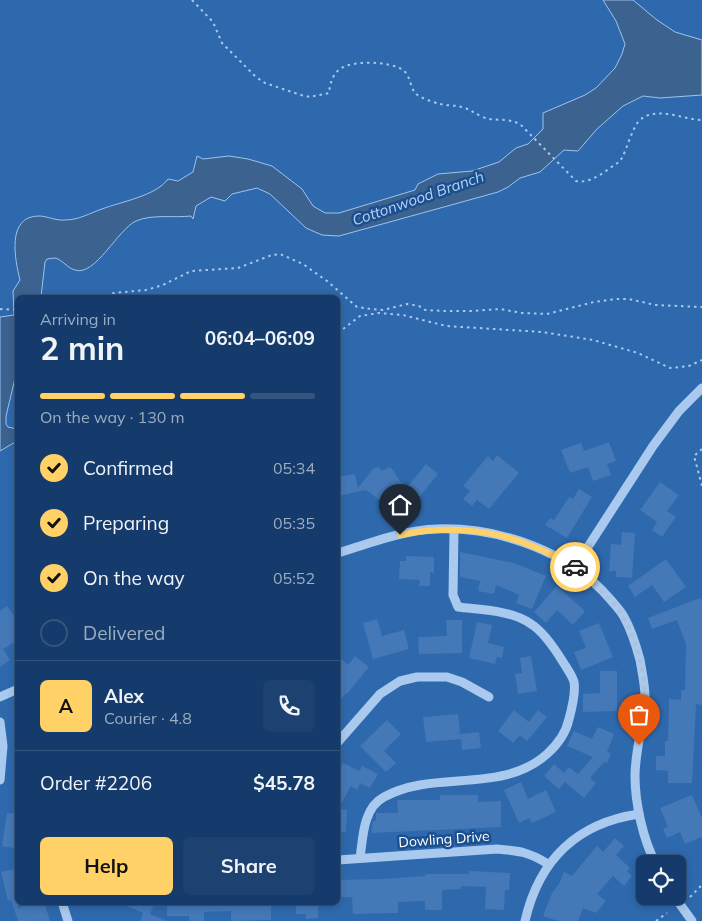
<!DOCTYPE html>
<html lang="en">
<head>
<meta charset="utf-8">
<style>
  body { margin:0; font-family:Mulish,sans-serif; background:#1d4271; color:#f1f3f6; height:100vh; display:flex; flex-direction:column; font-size:19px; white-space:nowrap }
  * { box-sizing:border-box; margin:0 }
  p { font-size:16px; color:#9dadc1 }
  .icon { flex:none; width:28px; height:28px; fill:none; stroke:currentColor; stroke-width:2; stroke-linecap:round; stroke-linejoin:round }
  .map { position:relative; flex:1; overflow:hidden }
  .panel { position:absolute; left:15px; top:295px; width:325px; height:610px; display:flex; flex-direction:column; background:#143b6b; border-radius:8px; box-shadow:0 2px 8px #0003,0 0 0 1px #33557e }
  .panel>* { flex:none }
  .fabs { position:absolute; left:636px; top:855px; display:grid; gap:10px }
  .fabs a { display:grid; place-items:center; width:50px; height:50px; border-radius:8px; background:#143b6b; box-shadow:0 2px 8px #0003,0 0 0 1px #33557e; font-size:25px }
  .pin { position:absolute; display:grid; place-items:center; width:42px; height:42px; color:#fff; margin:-51px -21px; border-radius:50% 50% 50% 0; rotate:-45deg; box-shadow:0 0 5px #0007 }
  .pin .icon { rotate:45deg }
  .courier { position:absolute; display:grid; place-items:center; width:50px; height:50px; margin:-25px; border:4px solid #ffd166; border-radius:50%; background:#fff; color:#222; box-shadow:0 1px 6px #0007 }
  .overview em { font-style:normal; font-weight:700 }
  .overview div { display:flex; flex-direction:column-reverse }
  .overview { display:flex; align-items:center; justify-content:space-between; height:85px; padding:0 25px }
  h1 { font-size:32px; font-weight:700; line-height:38px }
  .bar { display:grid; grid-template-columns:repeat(4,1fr); gap:8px 5px; align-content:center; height:60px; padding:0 25px }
  .bar i { height:6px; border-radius:4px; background:#33557e }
  .bar .active { background:#ffd166 }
  .bar p { grid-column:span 4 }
  .line { display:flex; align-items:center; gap:12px; padding:0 25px; border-top:1px solid #33557e }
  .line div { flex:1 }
  .round { display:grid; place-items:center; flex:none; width:52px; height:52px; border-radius:8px; background:#1d4271 }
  ol { padding:0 25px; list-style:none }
  li { display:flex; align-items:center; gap:15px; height:55px }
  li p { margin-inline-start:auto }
  li .icon { padding:5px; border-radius:50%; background:#ffd166; color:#111; stroke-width:4 }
  li:last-child { color:#9dadc1 }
  li i { width:28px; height:28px; border:2px solid #33557e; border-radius:50% }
  .button { display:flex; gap:10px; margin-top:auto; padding:10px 25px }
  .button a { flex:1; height:58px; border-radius:8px; background:#ffd166; color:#111; font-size:20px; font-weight:700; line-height:58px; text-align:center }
  .button a+a { background:#1d4271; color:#f1f3f6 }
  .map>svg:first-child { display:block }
  .green { fill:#2e69ad; fill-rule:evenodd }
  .water { fill:#3c6290; stroke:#9cc4f0 }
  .building { fill:#4478b7 }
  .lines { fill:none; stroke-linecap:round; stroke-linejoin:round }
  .path { stroke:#a9c9ee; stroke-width:2; stroke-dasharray:2.5 4; stroke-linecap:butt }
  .minor { stroke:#a9c9ee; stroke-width:9 }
  .done { stroke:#afc1d8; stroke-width:5; stroke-dasharray:0 9 }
  .route { stroke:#ffd166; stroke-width:6 }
  .labels { text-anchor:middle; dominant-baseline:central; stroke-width:5; stroke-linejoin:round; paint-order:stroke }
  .street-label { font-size:14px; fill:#fff; stroke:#1b4f8f }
  .water-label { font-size:15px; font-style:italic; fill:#b5d3f5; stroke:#1b4f8f }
</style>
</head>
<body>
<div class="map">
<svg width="702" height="921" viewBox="0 0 702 921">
  <rect width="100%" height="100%" fill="#1b4f8f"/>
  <!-- green -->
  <path class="green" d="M0 0H702V921H0ZM18 298H338V902H18ZM645 864H678V896H645Z"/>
  <!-- water -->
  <path class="water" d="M603 0H633L657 20 675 32 702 40V95L660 98 643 96 623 106 597 129 578 151 564 150 540 172 520 178 508 187 498 192 339 236 322 235 306 228 270 194 257 188 232 194 225 201 211 197 196 206 193 219 191 216C174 218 152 214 136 221 118 229 95 277 75 270 67 268 63 260 55 258L47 259 45 262 41 297 18 298 17 370 6 416V424L8 427 17 429V441L0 451V317L14 315 13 291 20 280C15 260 6 216 39 216 47 216 56 221 65 220 79 220 90 213 102 209 120 202 156 196 168 179L178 181 193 172 197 156 203 159 229 156 248 159 272 166 302 189 313 206 325 213H339L415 190 418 184 438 174 472 171 499 162 516 148 528 144 543 129V113L585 95 596 88 615 68 622 54 625 44 616 21Z"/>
  <!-- building -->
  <g class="building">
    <polygon points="609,442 616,461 607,464 611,475 593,481 588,467 570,473 561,450 581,443 584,451"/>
    <polygon points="497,455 519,473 489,509 477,500 472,506 463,499 470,491 463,486 488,456 493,461"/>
    <polygon points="426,464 438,474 413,505 405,509 401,506 393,510 366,490 338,496 338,477 355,474 358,488 373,469 378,467 382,471 390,467 393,470 399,480 407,487"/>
    <polygon points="660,482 679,495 667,511 676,517 662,537 652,530 657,522 640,510"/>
    <polygon points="579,489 592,497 567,538 545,525 550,518 554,520 569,497 573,499"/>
    <polygon points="622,532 635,533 632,578 616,577 616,571 609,571 611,544 621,545"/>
    <polygon points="460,552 514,563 546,576 532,609 516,603 519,595 496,585 494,594 478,591 480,581 460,577"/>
    <polygon points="406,556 434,557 434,573 430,572 430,586 419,586 420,580 399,579 400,561 406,561"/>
    <polygon points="666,559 686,587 664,602 652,585 635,597 628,586"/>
    <polygon points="557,586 585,611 573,625 557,610 546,623 534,612"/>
    <polygon points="700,598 702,602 702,705 696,704 692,783 668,783 668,771 656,770 656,756 665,756 665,741 668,741 669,699 681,700 681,690 685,690 686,644 677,620 652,629 648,618"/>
    <polygon points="7,606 18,621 18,640 3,649 10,660 0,667 0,611"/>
    <polygon points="377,619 382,636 404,630 409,649 373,659 363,623"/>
    <polygon points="446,620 462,620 462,653 419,654 418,637 447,636"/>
    <polygon points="477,622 492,625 488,643 504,647 502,658 497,657 495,664 469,658"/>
    <polygon points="599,623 613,657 581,670 574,652 586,648 579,631"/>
    <polygon points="338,656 348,665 355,656 369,667 347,694 346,693 338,703"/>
    <polygon points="531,656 537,691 518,694 515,674 522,673 520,658"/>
    <polygon points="600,671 617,671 617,711 583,712 583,694 600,693"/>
    <polygon points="514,710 529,722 538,710 547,717 527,741 520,735 513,743 498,731"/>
    <polygon points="458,714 460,734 479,732 481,748 462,750 461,739 426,742 423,717"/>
    <polygon points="387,720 401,734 384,751 396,763 386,772 360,746"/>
    <polygon points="598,727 614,734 607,752 611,753 607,763 604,762 590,778 596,783 584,798 565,782 559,789 544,776 554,764 564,773 569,767 578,774 593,757 567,746 574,731 592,739"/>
    <polygon points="343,763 359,771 362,766 378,774 370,788 360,783 357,790 351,786 338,809 347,810 346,832 338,832 338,772"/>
    <polygon points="521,782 528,799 546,790 556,812 532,823 529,818 519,823 504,790"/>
    <polygon points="440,795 478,795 478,802 501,801 501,827 371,833 373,821 376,821 376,813 398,813 397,800 440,800"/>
    <polygon points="692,795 702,818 702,837 685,844 680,832 667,838 663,829 668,827 660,808"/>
    <polygon points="7,813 18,814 18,849 2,846"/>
    <polygon points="615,838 624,846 616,855 630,868 627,871 632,876 624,886 613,876 597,894 606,901 596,913 583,908 578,921 558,921 543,916 552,893 559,884 564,872 572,876 597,846 603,852"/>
    <polygon points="18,868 18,908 34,902 44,902 50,921 18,921 11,900 8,901 1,872"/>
    <polygon points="469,871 510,873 509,890 505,890 504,910 485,909 486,887 461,886 461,889 442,890 442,910 425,910 425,901 398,902 398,913 353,914 352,897 339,897 338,880 383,879 425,876 425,874 469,874"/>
    <polygon points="117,902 155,902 150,914 167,921 140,921 143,913"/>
    <polygon points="167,902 271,902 271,920 231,921 231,911 204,912 204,921 189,921 189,916 167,916"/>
    <polygon points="296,902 318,902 318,918 306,919 306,914 296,914"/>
  </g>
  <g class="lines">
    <!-- path -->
    <g class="path">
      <path d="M192 0 213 22 222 43 256 77 265 83 301 95 310 97 329 93C330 84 332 75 340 69 352 60 390 61 403 70 410 75 410 86 415 93 420 98 433 102 440 104 447 106 455 105 462 107 470 109 475 114 483 117 494 122 506 117 520 124L576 181C592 184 606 170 619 162L622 158C627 148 632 130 638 122 654 104 683 120 702 120"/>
      <polyline points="100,298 114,293 146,290 163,285 191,271 238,268 272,255 280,254 303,264 327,281 357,307 371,309 383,310 407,304 419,306 425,310 445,311 473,311 500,309 522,313 547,314 594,302 616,299 629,299 655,305 702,307"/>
      <polyline points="0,309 18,310"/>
      <polyline points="338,333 360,316 379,313 403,315 446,326 542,332 593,340 638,353 670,368 689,366 702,360"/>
      <polyline points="702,449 694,456 702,486"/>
      <polyline points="690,897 702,885"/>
      <polyline points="656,921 667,913"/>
    </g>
    <!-- minor -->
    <g class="minor">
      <path d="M338 553C370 543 403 530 437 529 499 527 569 551 610 599 615 605 621 611 624 617 632 631 636 645 640 660 642 672 645 685 645 697 644 724 635 750 635 776 635 803 643 840 656 864"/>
      <polyline points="575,567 653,446 679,411 702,388"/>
      <polyline points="0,697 18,689"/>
      <polyline points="0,722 3,746 0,780"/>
      <polyline points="338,742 380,694 400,681 417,677 447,677 462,682 489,697"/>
      <path d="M360 858C363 837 363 808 384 797 435 769 501 795 547 754 557 745 566 733 569 719 572 708 576 693 574 682 572 675 566 667 563 662 555 649 544 632 531 624 511 610 481 610 458 607L453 595 454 530"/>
      <path d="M338 860 497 849C520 851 529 852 548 864"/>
      <polyline points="674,896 692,921"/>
      <polyline points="62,902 68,921"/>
      <path d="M525 921C539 860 577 823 639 814"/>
    </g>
  </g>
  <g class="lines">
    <!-- done -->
    <path class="done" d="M575 567C611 597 628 614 640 660 643 672 645 686 645 699 644 714 641 729 639 745"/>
    <!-- route -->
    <path class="route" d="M400 535C445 525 495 529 537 548 550 553 563 561 575 567"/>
  </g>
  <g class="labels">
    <!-- street labels -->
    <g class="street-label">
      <text transform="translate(444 839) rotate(-4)">Dowling Drive</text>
    </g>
    <!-- water labels -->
    <g class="water-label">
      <text transform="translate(418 198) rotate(-19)">Cottonwood Branch</text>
    </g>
  </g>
</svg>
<div class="fabs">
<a><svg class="icon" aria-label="locate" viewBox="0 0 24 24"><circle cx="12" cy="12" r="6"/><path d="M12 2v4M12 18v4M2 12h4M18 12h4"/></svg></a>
</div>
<div class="pin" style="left:639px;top:745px;background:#ea580c"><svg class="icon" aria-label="bag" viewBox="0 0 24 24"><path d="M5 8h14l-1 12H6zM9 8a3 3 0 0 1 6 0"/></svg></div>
<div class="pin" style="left:400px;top:535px;background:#1f2937"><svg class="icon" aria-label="home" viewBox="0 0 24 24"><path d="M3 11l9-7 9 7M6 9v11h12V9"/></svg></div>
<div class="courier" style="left:575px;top:567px"><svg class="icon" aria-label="car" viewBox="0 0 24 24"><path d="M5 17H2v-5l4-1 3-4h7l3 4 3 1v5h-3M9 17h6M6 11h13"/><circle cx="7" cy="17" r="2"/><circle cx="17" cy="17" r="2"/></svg></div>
<section class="panel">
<div class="overview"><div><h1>2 min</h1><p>Arriving in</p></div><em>06:04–06:09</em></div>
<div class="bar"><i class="active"></i><i class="active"></i><i class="active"></i><i></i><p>On the way · 130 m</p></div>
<ol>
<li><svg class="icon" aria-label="check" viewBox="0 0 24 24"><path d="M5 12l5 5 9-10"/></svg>Confirmed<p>05:34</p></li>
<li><svg class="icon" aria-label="check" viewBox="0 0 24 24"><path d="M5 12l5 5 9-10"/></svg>Preparing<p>05:35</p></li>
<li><svg class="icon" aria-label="check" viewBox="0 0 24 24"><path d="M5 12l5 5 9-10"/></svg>On the way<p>05:52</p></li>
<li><i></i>Delivered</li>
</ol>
<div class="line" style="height:90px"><b class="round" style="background:#ffd166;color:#111">A</b><div><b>Alex</b><p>Courier · 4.8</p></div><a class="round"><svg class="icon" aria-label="phone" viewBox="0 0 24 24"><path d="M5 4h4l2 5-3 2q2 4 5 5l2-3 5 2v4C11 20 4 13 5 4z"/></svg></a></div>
<div class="line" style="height:65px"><div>Order #2206</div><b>$45.78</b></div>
<div class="button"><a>Help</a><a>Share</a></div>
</section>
</div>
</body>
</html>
